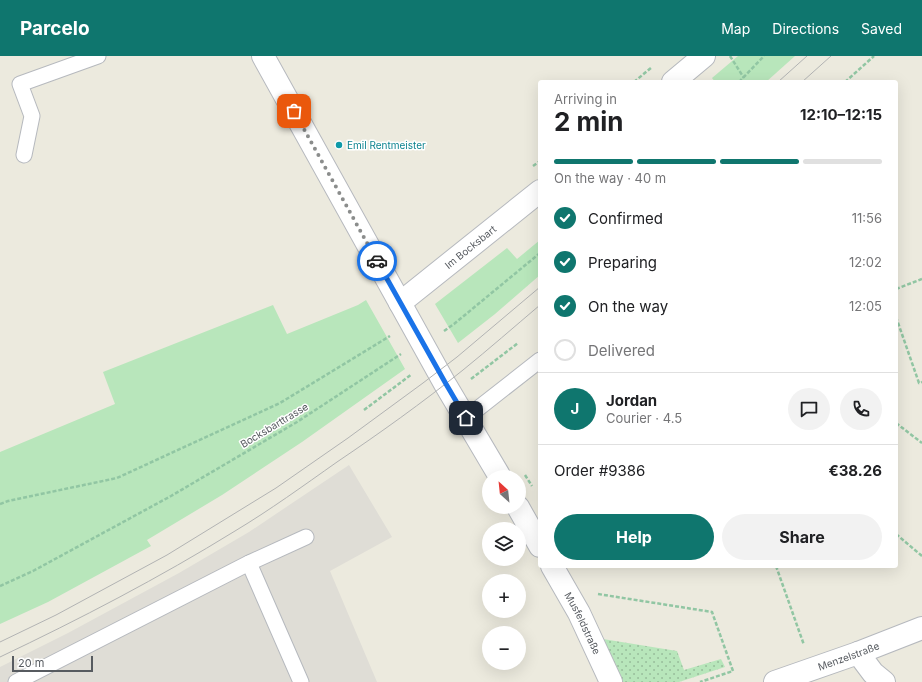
<!DOCTYPE html>
<html lang="en">
<head>
<meta charset="utf-8">
<style>
  body { margin:0; font-family:Inter,sans-serif; background:#f2f2f2; color:#202124; height:100vh; display:flex; flex-direction:column; font-size:15px; white-space:nowrap }
  * { box-sizing:border-box; margin:0 }
  p { font-size:13px; color:#757577 }
  .icon { flex:none; width:22px; height:22px; fill:none; stroke:currentColor; stroke-width:2; stroke-linecap:round; stroke-linejoin:round }
  .map { position:relative; flex:1; overflow:hidden }
  .sheet { position:absolute; left:538px; top:24px; width:360px; height:488px; display:flex; flex-direction:column; background:#fff; border-radius:4px; box-shadow:0 4px 16px #0002 }
  .sheet>* { flex:none }
  .needle { width:26px; rotate:333deg }
  .tools { position:absolute; left:482px; top:414px; display:grid; gap:8px }
  .tools a { display:grid; place-items:center; width:44px; height:44px; border-radius:50%; background:#fff; box-shadow:0 4px 16px #0002; font-size:20px }
  .scale { position:absolute; left:12px; bottom:10px; width:81px; box-sizing:border-box; padding-left:4px; border:2px solid #575b60; border-top:0; font-size:11px; line-height:14px; white-space:nowrap; color:#575b60; -webkit-text-stroke:3px #fff; paint-order:stroke }
  .pin { position:absolute; display:grid; place-items:center; width:34px; height:34px; color:#fff; margin:-17px; border-radius:8px; box-shadow:0 2px 6px #0006 }
  .courier { position:absolute; display:grid; place-items:center; width:40px; height:40px; margin:-20px; border:3px solid #1a73e8; border-radius:50%; background:#fff; color:#222; box-shadow:0 1px 5px #0007 }
  .head em { font-style:normal; font-weight:700 }
  .head div { display:flex; flex-direction:column-reverse }
  .head { display:flex; align-items:center; justify-content:space-between; height:68px; padding:0 16px }
  h1 { font-size:26px; font-weight:700; line-height:30px }
  .bar { display:grid; grid-template-columns:repeat(4,1fr); gap:6px 4px; align-content:center; height:48px; padding:0 16px }
  .bar i { height:5px; border-radius:3px; background:#e0e0e0 }
  .bar .on { background:#0f766e }
  .bar p { grid-column:span 4 }
  .line { display:flex; align-items:center; gap:10px; padding:0 16px; border-top:1px solid #e0e0e0 }
  .line div { flex:1 }
  .round { display:grid; place-items:center; flex:none; width:42px; height:42px; border-radius:21px; background:#f2f2f2 }
  ol { padding:0 16px; list-style:none }
  li { display:flex; align-items:center; gap:12px; height:44px }
  li p { margin-inline-start:auto }
  li .icon { padding:4px; border-radius:50%; background:#0f766e; color:#fff; stroke-width:4 }
  li:last-child { color:#757577 }
  li i { width:22px; height:22px; border:2px solid #e0e0e0; border-radius:50% }
  .action { display:flex; gap:8px; margin-top:auto; padding:8px 16px }
  .action a { flex:1; height:46px; border-radius:24px; background:#0f766e; color:#fff; font-size:16px; font-weight:700; line-height:46px; text-align:center }
  .action a+a { background:#f2f2f2; color:#202124 }
  header { display:flex; align-items:center; gap:24px; box-sizing:border-box; height:56px; padding:0 20px; background:#0f766e; color:#fff }
  header strong { font-size:19px }
  nav { display:flex; gap:22px; margin-inline-start:auto; font-size:14px }
  .map>svg:first-child { display:block }
  .industrial { fill:#dfddd6 }
  .grass { fill:url(#grass-dots) }
  .park { fill:#b8e6bb }
  .lines { fill:none; stroke-linecap:round; stroke-linejoin:round }
  .lane-casing { stroke:#b6b9be; stroke-width:17 }
  .street-casing { stroke:#b6b9be; stroke-width:24 }
  .path { stroke:#91c6a3; stroke-width:2.5; stroke-dasharray:4 2; stroke-linecap:butt }
  .lane { stroke:#fff; stroke-width:15 }
  .street { stroke:#fff; stroke-width:22 }
  .tram { stroke:#b2b3b3; stroke-width:1 }
  .done { stroke:#8b8d8c; stroke-width:4; stroke-dasharray:0 7.2 }
  .route { stroke:#1a73e8; stroke-width:5 }
  .culture-dot { fill:#0f9aa8; stroke:#fff; stroke-width:1.5 }
  .labels { text-anchor:middle; dominant-baseline:central; stroke-width:3; stroke-linejoin:round; paint-order:stroke }
  .culture-label { font-size:10px; fill:#0d838f; stroke:#fff; text-anchor:start }
  .street-label { font-size:10px; fill:#575b60; stroke:#fff }
</style>
</head>
<body>
<header>
<strong>Parcelo</strong>
<nav><a>Map</a><a>Directions</a><a>Saved</a></nav>
</header>
<div class="map">
<svg width="922" height="626" viewBox="0 0 922 626">
  <defs>
    <pattern id="grass-dots" width="8" height="8" patternUnits="userSpaceOnUse"><rect width="8" height="8" fill="#b8e6bb"/><path d="M2 2h.1M6 6h.1" fill="none" stroke="#98bd9b" stroke-width="1.8" stroke-linecap="round"/></pattern>
  </defs>
  <rect width="100%" height="100%" fill="#eceade"/>
  <!-- industrial -->
  <polygon class="industrial" points="349,409 392,481 330,515 377,626 0,626 0,611 68,577 179,517 249,476"/>
  <!-- grass -->
  <polygon class="grass" points="603,583 677,595 684,614 721,603 725,611 679,626 622,626"/>
  <!-- park -->
  <g class="park">
    <polygon points="738,0 795,0 766,26 715,26 712,22"/>
    <polygon points="540,184 540,219 495,258 458,287 435,248 507,192 517,203"/>
    <polygon points="366,244 405,313 302,386 222,439 147,484 151,490 48,546 0,568 0,396 115,348 103,316 184,284 273,249 287,278 358,249"/>
  </g>
  <g class="lines">
    <defs>
      <g id="lane">
        <polyline points="24,99 32,60 20,28 98,0"/>
        <polyline points="466,362 540,304"/>
        <polyline points="249,507 306,481"/>
        <polyline points="16,626 249,507 301,626"/>
      </g>
      <g id="street">
        <polyline points="263,0 445,328 500,421"/>
        <polyline points="673,26 704,0"/>
        <path id="s1" d="M400 247 540 135"/>
        <polyline points="518,451 540,490"/>
        <path id="s2" d="M552 510 579 557 611 626"/>
        <polyline points="858,597 873,617 884,626"/>
        <path id="s3" d="M775 626 858 597 922 572"/>
      </g>
    </defs>
    <!-- lane casing -->
    <use href="#lane" class="lane-casing"/>
    <!-- street casing -->
    <use href="#street" class="street-casing"/>
    <!-- path -->
    <g class="path">
      <polyline points="730,0 744,22"/>
      <polyline points="634,26 652,11"/>
      <polyline points="739,26 764,0"/>
      <polyline points="845,26 874,0"/>
      <polyline points="533,110 540,105"/>
      <polyline points="896,233 922,223"/>
      <polyline points="896,261 919,327 922,326"/>
      <polyline points="444,275 454,268 540,197"/>
      <polyline points="471,323 518,287"/>
      <polyline points="364,354 412,318"/>
      <polyline points="896,367 922,387"/>
      <polyline points="525,419 532,430"/>
      <polyline points="0,448 8,445 117,422 280,347 390,280"/>
      <polyline points="896,478 922,500"/>
      <polyline points="776,510 804,589"/>
      <polyline points="0,530 33,515 171,440 297,366 401,298"/>
      <polyline points="598,538 712,556 733,615 700,626"/>
    </g>
    <!-- lane -->
    <use href="#lane" class="lane"/>
    <!-- street -->
    <use href="#street" class="street"/>
    <!-- tram -->
    <g class="tram">
      <polyline points="778,26 807,0"/>
      <polyline points="802,26 831,0"/>
      <polyline points="0,586 56,559 167,499 276,432 348,382 423,327 457,301 540,231"/>
      <path d="M0 601C80 563 159 522 235 475 270 454 303 430 337 406 380 377 422 347 463 314 489 293 514 271 540 249"/>
    </g>
  </g>
  <g class="lines">
    <!-- done -->
    <polyline class="done" points="294,55 377,205"/>
    <!-- route -->
    <polyline class="route" points="377,205 446,328 466,362"/>
  </g>
  <!-- markers -->
  <circle class="culture-dot" cx="339" cy="89" r="4"/>
  <g class="labels">
    <!-- culture labels -->
    <g class="culture-label">
      <text x="347" y="89">Emil Rentmeister</text>
    </g>
    <!-- street labels -->
    <g class="street-label">
      <text stroke="none"><textPath href="#s1" startOffset="90">Im Bocksbart</textPath></text>
      <text transform="translate(274 369) rotate(-31)">Bocksbarttrasse</text>
      <text stroke="none"><textPath href="#s2" startOffset="65">Musfeldstraße</textPath></text>
      <text stroke="none"><textPath href="#s3" startOffset="78">Menzelstraße</textPath></text>
    </g>
  </g>
</svg>
<div class="tools">
<a><svg class="needle" viewBox="-14 -14 28 28"><path d="M0-13l5 13h-10z" fill="#e53935"/><path d="M0 13l5-13h-10z" fill="#757577"/></svg></a>
<a><svg class="icon" aria-label="layers" viewBox="0 0 24 24"><path d="M12 4l9 5-9 5-9-5zM3 14l9 5 9-5"/></svg></a>
<a>+</a>
<a>−</a>
</div>
<div class="scale">20 m</div>
<div class="pin" style="left:294px;top:55px;background:#ea580c"><svg class="icon" aria-label="bag" viewBox="0 0 24 24"><path d="M5 8h14l-1 12H6zM9 8a3 3 0 0 1 6 0"/></svg></div>
<div class="pin" style="left:466px;top:362px;background:#1f2937"><svg class="icon" aria-label="home" viewBox="0 0 24 24"><path d="M3 11l9-7 9 7M6 9v11h12V9"/></svg></div>
<div class="courier" style="left:377px;top:205px"><svg class="icon" aria-label="car" viewBox="0 0 24 24"><path d="M5 17H2v-5l4-1 3-4h7l3 4 3 1v5h-3M9 17h6M6 11h13"/><circle cx="7" cy="17" r="2"/><circle cx="17" cy="17" r="2"/></svg></div>
<section class="sheet">
<div class="head"><div><h1>2 min</h1><p>Arriving in</p></div><em>12:10–12:15</em></div>
<div class="bar"><i class="on"></i><i class="on"></i><i class="on"></i><i></i><p>On the way · 40 m</p></div>
<ol>
<li><svg class="icon" aria-label="check" viewBox="0 0 24 24"><path d="M5 12l5 5 9-10"/></svg>Confirmed<p>11:56</p></li>
<li><svg class="icon" aria-label="check" viewBox="0 0 24 24"><path d="M5 12l5 5 9-10"/></svg>Preparing<p>12:02</p></li>
<li><svg class="icon" aria-label="check" viewBox="0 0 24 24"><path d="M5 12l5 5 9-10"/></svg>On the way<p>12:05</p></li>
<li><i></i>Delivered</li>
</ol>
<div class="line" style="height:72px"><b class="round" style="background:#0f766e;color:#fff">J</b><div><b>Jordan</b><p>Courier · 4.5</p></div><a class="round"><svg class="icon" aria-label="chat" viewBox="0 0 24 24"><path d="M4 5h16v11H9l-5 4z"/></svg></a><a class="round"><svg class="icon" aria-label="phone" viewBox="0 0 24 24"><path d="M5 4h4l2 5-3 2q2 4 5 5l2-3 5 2v4C11 20 4 13 5 4z"/></svg></a></div>
<div class="line" style="height:52px"><div>Order #9386</div><b>€38.26</b></div>
<div class="action"><a>Help</a><a>Share</a></div>
</section>
</div>
</body>
</html>
